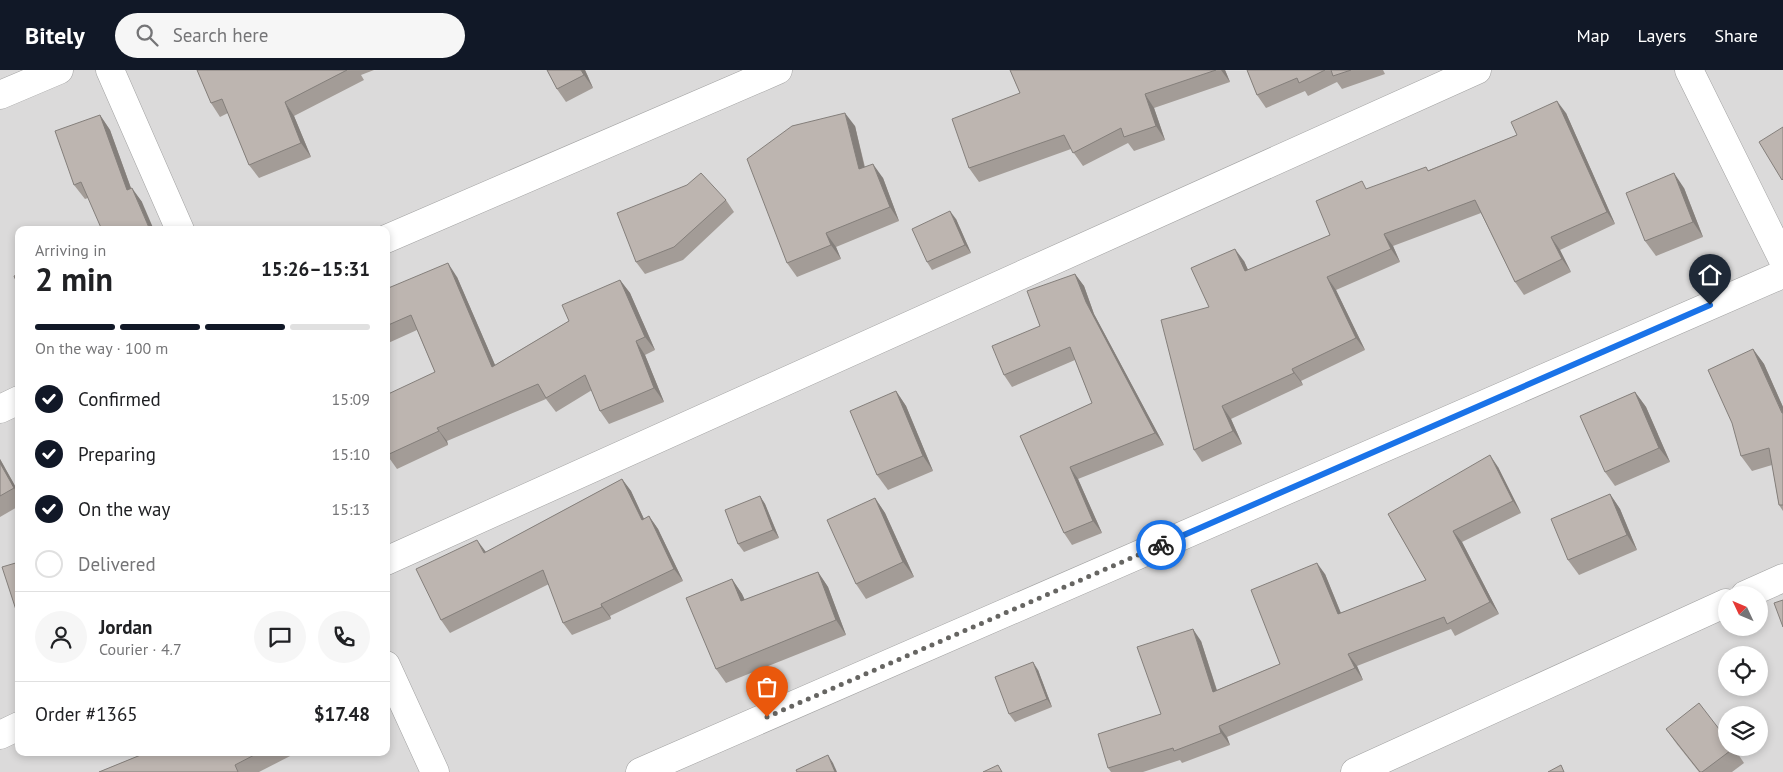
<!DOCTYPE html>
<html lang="en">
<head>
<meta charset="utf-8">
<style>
  body { margin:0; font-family:"PT Sans",sans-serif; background:#f6f6f6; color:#202124; height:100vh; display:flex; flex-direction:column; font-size:19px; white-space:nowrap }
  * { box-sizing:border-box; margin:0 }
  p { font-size:16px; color:#757577 }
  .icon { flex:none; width:28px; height:28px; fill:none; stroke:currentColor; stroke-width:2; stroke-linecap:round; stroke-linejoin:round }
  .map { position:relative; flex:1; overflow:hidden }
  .sheet { position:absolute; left:15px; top:156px; width:375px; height:530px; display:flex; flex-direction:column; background:#fff; border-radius:10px; box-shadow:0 2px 8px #0003 }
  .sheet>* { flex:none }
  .needle { width:32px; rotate:314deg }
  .controls { position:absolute; left:1718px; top:516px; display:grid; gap:10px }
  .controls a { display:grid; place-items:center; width:50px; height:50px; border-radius:50%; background:#fff; box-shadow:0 2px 8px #0003; font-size:25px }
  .pin { position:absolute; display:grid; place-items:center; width:42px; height:42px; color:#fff; margin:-51px -21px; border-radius:50% 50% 50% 0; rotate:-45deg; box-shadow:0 0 5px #0007 }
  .pin .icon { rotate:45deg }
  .courier { position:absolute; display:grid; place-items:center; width:50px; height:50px; margin:-25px; border:4px solid #1a73e8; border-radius:50%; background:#fff; color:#222; box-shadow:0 1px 6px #0007 }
  .summary em { font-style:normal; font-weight:800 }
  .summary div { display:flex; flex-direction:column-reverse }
  .summary { display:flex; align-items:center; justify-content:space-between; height:85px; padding:0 20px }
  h1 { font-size:32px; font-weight:800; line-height:38px }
  .bar { display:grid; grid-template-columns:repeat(4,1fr); gap:8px 5px; align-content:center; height:60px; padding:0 20px }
  .bar i { height:6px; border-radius:4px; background:#e0e0e0 }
  .bar .current { background:#111827 }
  .bar p { grid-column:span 4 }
  .line { display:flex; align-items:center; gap:12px; padding:0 20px; border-top:1px solid #e0e0e0 }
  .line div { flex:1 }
  .round { display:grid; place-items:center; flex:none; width:52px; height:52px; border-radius:26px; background:#f6f6f6 }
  ol { padding:0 20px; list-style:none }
  li { display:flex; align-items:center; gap:15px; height:55px }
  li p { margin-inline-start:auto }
  li .icon { padding:5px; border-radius:50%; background:#111827; color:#fff; stroke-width:4 }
  li:last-child { color:#757577 }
  li i { width:28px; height:28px; border:2px solid #e0e0e0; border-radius:50% }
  header { display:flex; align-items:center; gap:30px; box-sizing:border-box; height:70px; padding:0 25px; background:#111827; color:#fff }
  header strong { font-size:24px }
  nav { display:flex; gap:28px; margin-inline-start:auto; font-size:18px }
  .search { width:350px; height:45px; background:#f6f6f6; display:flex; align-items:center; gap:12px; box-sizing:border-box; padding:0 18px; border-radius:28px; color:#757577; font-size:19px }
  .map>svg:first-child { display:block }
  .residential { fill:#dbdada; fill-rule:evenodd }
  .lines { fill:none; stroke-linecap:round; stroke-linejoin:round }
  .minor-casing { stroke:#a1a1a1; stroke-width:29 }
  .minor { stroke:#fff; stroke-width:28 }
  .wall { fill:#a39c97 }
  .shaded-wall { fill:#847f7b }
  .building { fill:#bdb5b0; stroke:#847f7b }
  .done { stroke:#666562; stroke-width:5; stroke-dasharray:0 9 }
  .route { stroke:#1a73e8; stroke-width:6 }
</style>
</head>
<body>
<header>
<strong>Bitely</strong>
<div class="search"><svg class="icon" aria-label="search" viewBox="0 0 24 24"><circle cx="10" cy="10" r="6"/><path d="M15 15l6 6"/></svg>Search here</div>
<nav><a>Map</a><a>Layers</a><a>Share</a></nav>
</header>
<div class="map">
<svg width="1783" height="702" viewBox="0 0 1783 702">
  <rect width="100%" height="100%" fill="#edeae3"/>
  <!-- residential -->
  <path class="residential" d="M0 0H1783V702H0ZM19 160H386V682H19ZM1726 525H1759V558H1726ZM1726 585H1759V618H1726ZM1726 645H1759V678H1726Z"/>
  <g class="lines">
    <defs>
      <g id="minor">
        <polyline points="110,0 180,160"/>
        <polyline points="1689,0 1783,190"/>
        <polyline points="0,25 59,0"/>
        <polyline points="386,169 778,0"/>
        <polyline points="0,339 19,330"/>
        <polyline points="386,491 1477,0"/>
        <polyline points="1745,525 1783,508"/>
        <polyline points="386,595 435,702"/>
        <polyline points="0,665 19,656"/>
        <polyline points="640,702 1783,204"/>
        <polyline points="1355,702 1726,533"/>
      </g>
    </defs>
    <!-- minor casing -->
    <use href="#minor" class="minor-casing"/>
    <!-- minor -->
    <use href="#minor" class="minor"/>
  </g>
  <!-- wall -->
  <g class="wall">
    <polygon points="197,0 374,0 361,5 364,10 294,46 311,87 259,108 249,95 228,43 220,47 211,33"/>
    <polygon points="547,0 585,0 593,18 566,32 557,19"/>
    <polygon points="1010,0 1225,0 1230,12 1154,38 1165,70 1134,81 1128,73 1083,96 1071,79 979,112 969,98 1020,23"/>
    <polygon points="1247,0 1383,0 1385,4 1342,19 1337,12 1308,26 1305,21 1266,38 1257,25"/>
    <polygon points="1566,43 1615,154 1560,180 1571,202 1524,225 1515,212 1481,143 1393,176 1400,192 1336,220 1365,280 1301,311 1303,315 1231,349 1242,374 1202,392 1194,380 1209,237 1244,191 1248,200 1330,165 1367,119 1429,100 1517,65"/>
    <polygon points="100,45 110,60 131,118 142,132 88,128 85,129 74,115"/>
    <polygon points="855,56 865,97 883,108 899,151 836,177 841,189 797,207 787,193"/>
    <polygon points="1684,118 1703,167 1656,186 1645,171"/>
    <polygon points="726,130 734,142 683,190 645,204 636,192"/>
    <polygon points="956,149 971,183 932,200 927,192"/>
    <polygon points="1075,204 1084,216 1094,244 1164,375 1078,409 1102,463 1072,475 1064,463 1020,366 1092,333 1075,290 1012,317 1004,305 1040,256"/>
    <polygon points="457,207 495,295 569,251 620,210 630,223 655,280 645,285 664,332 609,354 600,341 592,320 556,342 546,329 447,371 448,375 397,399 387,385 435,302 417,260 386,274 386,219"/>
    <polygon points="1753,279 1764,294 1783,337 1783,441 1779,435 1772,395 1752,401 1741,386"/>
    <polygon points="896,321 906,336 933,401 888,420 877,405"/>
    <polygon points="1635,322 1646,337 1670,392 1615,416 1605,402"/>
    <polygon points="0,389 19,423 19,436 0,447"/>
    <polygon points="1498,397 1521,443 1462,472 1499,544 1455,566 1451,559 1357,596 1363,610 1227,667 1230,675 1182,693 1180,690 1143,702 1111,702 1108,698 1161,644 1201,571 1217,620 1280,594 1325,504 1341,543 1426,510 1388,444"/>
    <polygon points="622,409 631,421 644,449 649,446 658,459 683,511 610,546 611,549 572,565 563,553 549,514 450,563 441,550 486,482"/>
    <polygon points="1610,424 1620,439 1637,480 1579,505 1568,490"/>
    <polygon points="760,426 765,434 779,468 744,482 738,474"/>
    <polygon points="875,428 885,443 914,507 866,529 856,514"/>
    <polygon points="818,502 828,517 846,565 726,613 716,599 732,509 742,524 745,530"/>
    <polygon points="1038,600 1052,637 1015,652 1009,644"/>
    <polygon points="1666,659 1734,678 1744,693 1732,702 1699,702 1676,673"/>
    <polygon points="148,682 298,682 259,702 99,702"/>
  </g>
  <!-- shaded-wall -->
  <g class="shaded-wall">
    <polygon points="581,0 585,0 593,18 584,5"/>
    <polygon points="1221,0 1225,0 1230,12"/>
    <polygon points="1145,24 1154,38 1165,70 1156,56"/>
    <polygon points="1557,31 1566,43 1615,154 1607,142"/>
    <polygon points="285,32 294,46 311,87 301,73"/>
    <polygon points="845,43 855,56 868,113 859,99"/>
    <polygon points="100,45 110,60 137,135 127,120"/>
    <polygon points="873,94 883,108 899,151 890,137"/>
    <polygon points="1674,103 1684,118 1703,167 1693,152"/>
    <polygon points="132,118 142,132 154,160 150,160"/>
    <polygon points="950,141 956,149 971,183 965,175"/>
    <polygon points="826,163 836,177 841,189 831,175"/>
    <polygon points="1384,164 1393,176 1400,192 1391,179"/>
    <polygon points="1551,167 1560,180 1571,202 1562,189"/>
    <polygon points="1235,179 1244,191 1254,213 1245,201"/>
    <polygon points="448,193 457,207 502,311 492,297"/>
    <polygon points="1075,204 1084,216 1094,244 1164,375 1155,363 1086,232"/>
    <polygon points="1327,207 1336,220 1365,280 1356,268"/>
    <polygon points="620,210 630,223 655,280 645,267"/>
    <polygon points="636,271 645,285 664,332 654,318"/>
    <polygon points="1753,279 1764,294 1783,337 1783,344"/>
    <polygon points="1292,299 1301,311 1303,315 1294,303"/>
    <polygon points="896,321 906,336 933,401 923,386"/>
    <polygon points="1635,322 1646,337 1670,392 1659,378"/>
    <polygon points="1222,336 1231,349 1242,374 1233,361"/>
    <polygon points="437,358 447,371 448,375 439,361"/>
    <polygon points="1490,385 1498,397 1521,443 1513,431"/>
    <polygon points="0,389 19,423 19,425 14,418 0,393"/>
    <polygon points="1070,397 1078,409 1102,463 1093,451"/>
    <polygon points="622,409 631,421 650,462 642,450"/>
    <polygon points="1610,424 1620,439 1637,480 1627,465"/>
    <polygon points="760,426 765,434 779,468 773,460"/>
    <polygon points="875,428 885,443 914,507 903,492"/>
    <polygon points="649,446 658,459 683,511 674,499"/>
    <polygon points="1453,461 1462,472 1499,544 1490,532"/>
    <polygon points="477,470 486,482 484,483"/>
    <polygon points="1317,493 1325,504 1346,556 1338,544"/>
    <polygon points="818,502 828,517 846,565 836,550"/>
    <polygon points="732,509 742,524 752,546 741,531"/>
    <polygon points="601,534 610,546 611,549 602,537"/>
    <polygon points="1193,559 1201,571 1221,634 1213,622"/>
    <polygon points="1348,584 1357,596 1363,610 1355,598"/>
    <polygon points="1033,592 1038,600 1052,637 1047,629"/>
    <polygon points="1219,656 1227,667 1230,675 1221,663"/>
    <polygon points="828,685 833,693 837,702 835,702"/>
  </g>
  <!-- building -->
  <g class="building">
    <polygon points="197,0 347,0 285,32 301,73 249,95 222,29 211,33"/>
    <polygon points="547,0 581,0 584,5 557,19"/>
    <polygon points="1010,0 1216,0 1145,24 1156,56 1124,67 1121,58 1073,83 1064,65 969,98 952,49 1020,23"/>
    <polygon points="1247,0 1325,0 1299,13 1297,8 1257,25"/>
    <polygon points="1331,0 1351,0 1333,6"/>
    <polygon points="1557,31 1607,142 1551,167 1562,189 1515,212 1475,130 1384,164 1391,179 1327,207 1356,268 1292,299 1294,303 1222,336 1233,361 1194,380 1161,250 1209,237 1191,198 1235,179 1245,201 1330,165 1316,131 1362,111 1366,119 1426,97 1428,101 1517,65 1511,52"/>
    <polygon points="845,43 859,99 873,94 890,137 826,163 831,175 787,193 747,89 792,56"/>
    <polygon points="100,45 127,120 132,118 150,160 102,160 81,112 74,115 55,61"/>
    <polygon points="1783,57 1783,109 1782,110 1759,72"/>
    <polygon points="701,103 726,130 674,177 636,192 617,143 687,115"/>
    <polygon points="1674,103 1693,152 1645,171 1626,123"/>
    <polygon points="950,141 965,175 927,192 912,159"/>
    <polygon points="448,193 492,297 569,251 562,235 620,210 645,267 636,271 654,318 600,341 585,305 546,328 538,314 437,358 439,361 387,385 386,382 386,325 435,302 411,245 386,256 386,219"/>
    <polygon points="19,204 19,218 14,206"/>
    <polygon points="1075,204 1086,232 1155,363 1070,397 1093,451 1064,463 1020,366 1092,333 1070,277 1004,305 992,276 1040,256 1027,221"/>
    <polygon points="1753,279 1782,343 1783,343 1783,435 1779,435 1769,378 1741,386 1732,353 1708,300"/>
    <polygon points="896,321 923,386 877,405 850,341"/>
    <polygon points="1635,322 1659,378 1605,402 1580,346"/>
    <polygon points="1490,385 1513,431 1453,461 1490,532 1447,554 1444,547 1348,584 1355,598 1219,656 1221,663 1174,681 1173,678 1108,698 1098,664 1161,644 1137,577 1193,559 1213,622 1280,594 1251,520 1317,493 1338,544 1426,510 1388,444"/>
    <polygon points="0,393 14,418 0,426"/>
    <polygon points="622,409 642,450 649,446 674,499 601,534 602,537 563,553 543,500 441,550 416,499 477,470 484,483"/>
    <polygon points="1610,424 1627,465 1568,490 1551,449"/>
    <polygon points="760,426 773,460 738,474 725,440"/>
    <polygon points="875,428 903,492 856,514 827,450"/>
    <polygon points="19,492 19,549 2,497"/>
    <polygon points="818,502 836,550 716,599 686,528 732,509 741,531"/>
    <polygon points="1783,530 1783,557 1774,533"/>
    <polygon points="1033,592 1047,629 1009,644 995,607"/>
    <polygon points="1699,633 1726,668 1726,678 1734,678 1702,702 1700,702 1666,659"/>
    <polygon points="148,682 260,682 235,695 238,702 99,702"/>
    <polygon points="828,685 835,702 797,702 796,700"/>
    <polygon points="998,695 1002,702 983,702"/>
    <polygon points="1561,695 1564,702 1548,702"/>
  </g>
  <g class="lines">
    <!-- done -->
    <polyline class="done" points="767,647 1161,475"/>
    <!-- route -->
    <polyline class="route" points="1161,475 1710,235"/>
  </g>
</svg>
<div class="controls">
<a><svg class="needle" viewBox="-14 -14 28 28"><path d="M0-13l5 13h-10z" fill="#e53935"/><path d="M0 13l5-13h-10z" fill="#757577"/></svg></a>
<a><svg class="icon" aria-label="locate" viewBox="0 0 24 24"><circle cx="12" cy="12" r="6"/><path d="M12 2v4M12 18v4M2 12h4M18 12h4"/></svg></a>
<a><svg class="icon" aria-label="layers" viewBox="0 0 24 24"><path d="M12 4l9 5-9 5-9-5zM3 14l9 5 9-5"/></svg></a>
</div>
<div class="pin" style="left:767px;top:647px;background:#ea580c"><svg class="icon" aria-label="bag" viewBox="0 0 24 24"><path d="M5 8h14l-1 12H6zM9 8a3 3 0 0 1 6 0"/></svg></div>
<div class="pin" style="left:1710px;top:235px;background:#1f2937"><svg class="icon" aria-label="home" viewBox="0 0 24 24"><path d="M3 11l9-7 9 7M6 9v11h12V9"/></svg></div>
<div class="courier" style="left:1161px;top:475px"><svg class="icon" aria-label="bike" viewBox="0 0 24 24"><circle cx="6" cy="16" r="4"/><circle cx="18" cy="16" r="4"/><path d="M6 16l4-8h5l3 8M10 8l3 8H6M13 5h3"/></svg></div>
<section class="sheet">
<div class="summary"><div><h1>2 min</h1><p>Arriving in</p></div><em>15:26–15:31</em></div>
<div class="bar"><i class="current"></i><i class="current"></i><i class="current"></i><i></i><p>On the way · 100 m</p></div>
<ol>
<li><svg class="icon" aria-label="check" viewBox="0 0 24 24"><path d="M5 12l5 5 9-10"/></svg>Confirmed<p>15:09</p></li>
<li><svg class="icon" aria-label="check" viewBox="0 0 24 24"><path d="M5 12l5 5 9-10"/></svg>Preparing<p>15:10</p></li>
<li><svg class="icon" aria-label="check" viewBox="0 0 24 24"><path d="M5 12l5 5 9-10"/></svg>On the way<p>15:13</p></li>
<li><i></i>Delivered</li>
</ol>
<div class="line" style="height:90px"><a class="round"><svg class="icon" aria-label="person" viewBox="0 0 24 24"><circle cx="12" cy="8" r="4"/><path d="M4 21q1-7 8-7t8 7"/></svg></a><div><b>Jordan</b><p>Courier · 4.7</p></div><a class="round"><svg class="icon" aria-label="chat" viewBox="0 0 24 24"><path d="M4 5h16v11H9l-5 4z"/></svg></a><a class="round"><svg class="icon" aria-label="phone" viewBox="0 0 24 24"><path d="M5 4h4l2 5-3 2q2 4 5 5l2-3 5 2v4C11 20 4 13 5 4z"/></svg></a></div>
<div class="line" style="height:65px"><div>Order #1365</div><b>$17.48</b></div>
</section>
</div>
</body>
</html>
